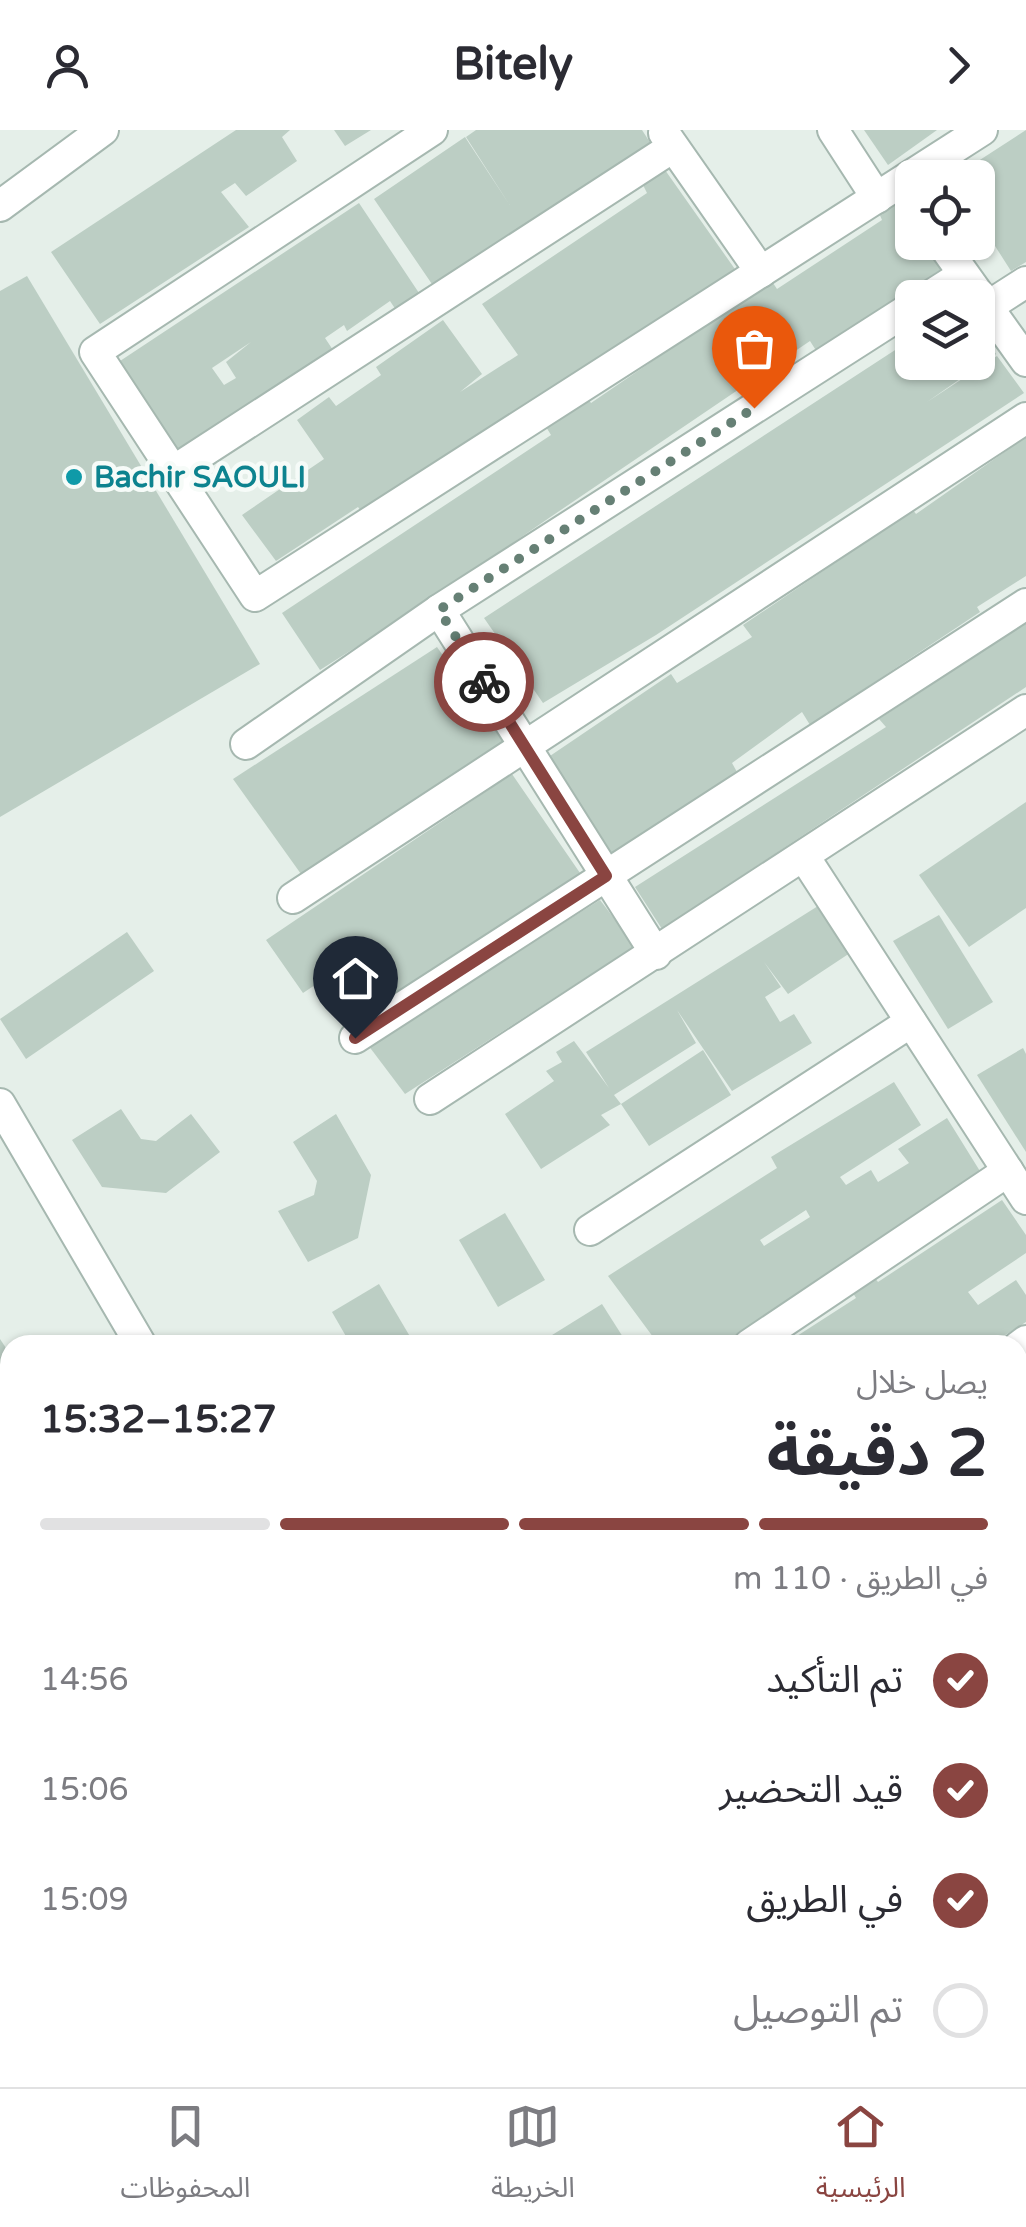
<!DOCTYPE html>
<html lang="ar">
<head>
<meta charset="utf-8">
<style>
  body { margin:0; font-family:"Varela Round","Noto Sans Arabic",sans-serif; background:#f2f2f3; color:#2b2b33; direction:rtl; height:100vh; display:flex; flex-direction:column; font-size:38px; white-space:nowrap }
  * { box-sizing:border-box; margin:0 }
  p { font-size:32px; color:#7c7c81 }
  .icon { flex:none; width:55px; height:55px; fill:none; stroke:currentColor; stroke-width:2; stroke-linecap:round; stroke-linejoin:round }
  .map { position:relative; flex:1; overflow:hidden; direction:ltr }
  .side { position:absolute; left:0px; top:1205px; width:1028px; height:752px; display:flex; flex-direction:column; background:#fff; border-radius:30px 30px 0 0; box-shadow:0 2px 8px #0004; direction:rtl }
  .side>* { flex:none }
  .controls { position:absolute; left:895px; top:30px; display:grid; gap:20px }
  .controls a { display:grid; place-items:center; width:100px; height:100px; border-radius:15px; background:#fff; box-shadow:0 2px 8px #0004; font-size:50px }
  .pin { position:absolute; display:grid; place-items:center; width:85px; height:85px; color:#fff; margin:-102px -42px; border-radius:50% 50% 50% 0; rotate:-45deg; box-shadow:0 0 10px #0007 }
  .pin .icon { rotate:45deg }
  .courier { position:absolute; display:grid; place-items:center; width:100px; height:100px; margin:-50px; border:8px solid #8a4541; border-radius:50%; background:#fff; color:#222; box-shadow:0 2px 12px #0007 }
  .summary em { font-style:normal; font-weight:700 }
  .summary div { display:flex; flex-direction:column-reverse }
  .summary { display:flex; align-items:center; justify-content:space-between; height:170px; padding:0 40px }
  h1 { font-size:65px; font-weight:700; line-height:75px }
  .bar { display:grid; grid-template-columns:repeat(4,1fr); gap:15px 10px; align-content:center; height:120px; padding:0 40px }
  .bar i { height:12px; border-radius:8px; background:#e1e1e2 }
  .bar .on { background:#8a4541 }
  .bar p { grid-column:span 4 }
  ol { padding:0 40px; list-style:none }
  li { display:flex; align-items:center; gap:30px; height:110px }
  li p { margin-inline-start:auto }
  li .icon { padding:10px; border-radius:50%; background:#8a4541; color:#fff; stroke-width:4 }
  li:last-child { color:#7c7c81 }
  li i { width:55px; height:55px; border:5px solid #e1e1e2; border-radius:50% }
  header { display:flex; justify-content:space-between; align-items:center; height:130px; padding:0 40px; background:#fff; font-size:45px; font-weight:700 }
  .tabs { display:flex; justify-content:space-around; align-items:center; height:140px; border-top:2px solid #e1e1e2; background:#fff; font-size:28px; color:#7c7c81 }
  .tabs a { display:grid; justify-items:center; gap:5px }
  .tabs .on { color:#8a4541 }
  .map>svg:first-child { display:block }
  .building { fill:#bccec4; fill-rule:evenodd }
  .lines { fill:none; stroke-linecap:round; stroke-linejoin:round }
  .minor-casing { stroke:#a6b8b0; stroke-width:34 }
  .major-casing { stroke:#c1cbc7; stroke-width:34 }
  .minor { stroke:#fff; stroke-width:30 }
  .major { stroke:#64aa8e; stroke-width:30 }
  .done { stroke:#668075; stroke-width:10; stroke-dasharray:0 18 }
  .route { stroke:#8a4541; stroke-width:12 }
  .culture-dot { fill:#0f9aa8; stroke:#f6fbf8; stroke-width:4 }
  .labels { text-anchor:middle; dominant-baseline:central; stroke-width:9; stroke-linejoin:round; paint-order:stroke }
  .culture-label { font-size:30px; font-weight:bold; fill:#0d838f; stroke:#f6fbf8; text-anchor:start }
</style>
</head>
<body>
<header><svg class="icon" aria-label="forward" viewBox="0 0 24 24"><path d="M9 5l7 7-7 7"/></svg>Bitely<svg class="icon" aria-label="person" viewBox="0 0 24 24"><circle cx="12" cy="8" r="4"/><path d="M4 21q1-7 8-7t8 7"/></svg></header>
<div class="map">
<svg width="1026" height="1957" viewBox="0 0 1026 1957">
  <rect width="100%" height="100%" fill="#e5efe9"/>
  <!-- building -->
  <g class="building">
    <polygon points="236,0 290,0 282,7 297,31 246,66 235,53 221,62 249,97 100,194 51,122"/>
    <polygon points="334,0 371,0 345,16"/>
    <polygon points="476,0 642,0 653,17 436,160 374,69 465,7 511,77 466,7"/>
    <polygon points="864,0 937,0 888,35"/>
    <polygon points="1026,0 1026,132 1011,141 981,94 978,97 978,48 952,48"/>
    <polygon points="665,40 737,142 363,384 358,377 276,431 242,385 324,329 297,290 329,267 336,276 381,245 376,237 443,190 482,244 460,262 518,225 482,174 647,63 643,55"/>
    <polygon points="897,71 912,94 912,112 925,112 943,138 817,222 810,211 549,388 507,417 509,420 320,540 282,483 551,305 543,292 585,264 591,273 771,150 777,159 882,90 879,83"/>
    <path d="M359 73 419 163 396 180 390 171 347 201 344 195 325 208 337 226 183 328 117 233ZM251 212 226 232 236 248 224 255 212 238Z"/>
    <polygon points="27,146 260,534 0,687 0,161"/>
    <polygon points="978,196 996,224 927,272 997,226 1024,263 656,505 543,573 484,488 912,209 912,232 978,232"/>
    <polygon points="1026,307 1026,446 977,477 980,482 810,595 802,582 732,633 737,642 612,725 547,628 671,544 677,553 752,507 743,495 913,380 916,384"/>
    <polygon points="1026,493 1026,557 662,799 635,757 886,597 879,589"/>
    <polygon points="437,517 503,611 301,744 233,649"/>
    <polygon points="512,644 580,743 358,887 330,845 303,863 266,810"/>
    <polygon points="1026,672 1026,778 969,817 919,745"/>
    <polygon points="600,770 635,816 405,964 368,915"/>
    <polygon points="818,776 850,823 788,864 764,832 781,857 765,867 780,892 794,884 812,913 732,961 677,880 696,913 614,965 621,974 703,920 731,965 649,1016 621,974 601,985 610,995 541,1039 505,984 554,951 546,941 562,932 556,922 574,911 609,958 586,922"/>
    <polygon points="939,785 993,872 948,899 893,811"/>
    <polygon points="127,802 154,841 26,929 0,889"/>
    <polygon points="1023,918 1026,924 1026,1022 977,945"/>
    <path d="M894 952 921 995 840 1047 846 1055 871 1040 878 1052 909 1033 898 1019 947 988 983 1046 723 1215H659L608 1146 777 1038 771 1027ZM806 1080 810 1087 764 1116 760 1110Z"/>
    <polygon points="121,979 141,1009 156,1011 191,984 220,1022 166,1063 102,1057 72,1010"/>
    <polygon points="336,984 371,1045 358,1108 308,1132 278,1081 314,1065 317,1051 293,1012"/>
    <polygon points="1002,1070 1026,1105 1026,1123 968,1162 978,1175 1016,1150 1026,1165 1026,1192 1002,1207 1005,1213 1002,1215 783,1215 856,1168 850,1158 872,1144 878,1152"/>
    <polygon points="505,1083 545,1150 498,1177 459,1110"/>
    <polygon points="379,1154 415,1215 351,1215 332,1182"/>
    <polygon points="602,1174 628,1215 536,1215"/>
    <polygon points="0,1209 10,1224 10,1259 0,1266"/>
    <polygon points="1026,1234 1026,1378 1018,1384 1018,1240"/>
    <polygon points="10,1370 10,1424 0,1431 0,1376"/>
    <polygon points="1026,1419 1026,1512 1018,1499 1018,1424"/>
    <polygon points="1022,1538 1026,1569 1018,1575 1018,1541"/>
    <polygon points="10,1713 10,1771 0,1778 0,1720"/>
    <polygon points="359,1948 389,1948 396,1957 345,1957"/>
  </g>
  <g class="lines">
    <defs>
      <g id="minor">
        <polyline points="432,0 95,222 255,466 982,0"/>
        <polyline points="833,0 877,68"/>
        <polyline points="664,3 761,142"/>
        <polyline points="0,76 103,0"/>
        <polyline points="941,112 1026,231"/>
        <polyline points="927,168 963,145"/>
        <polyline points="987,177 1026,152"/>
        <polyline points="175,340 673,17"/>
        <polyline points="439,480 656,824"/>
        <polyline points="246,614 439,480 912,177"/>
        <polyline points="805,728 1026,1069"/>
        <polyline points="293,768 1026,288"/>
        <polyline points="355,908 1026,474"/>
        <polyline points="430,969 1026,580"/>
        <polyline points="0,974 141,1215"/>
        <polyline points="590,1100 911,892"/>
        <polyline points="749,1215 1008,1041"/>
        <polyline points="1018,1217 1026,1211"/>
        <polyline points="0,1319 10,1313"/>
        <polyline points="1018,1680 1026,1691"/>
        <polyline points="1018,1896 1026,1890"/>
        <polyline points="572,1948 577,1957"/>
        <polyline points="937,1957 950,1948"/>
      </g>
      <g id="major">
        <polyline points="1018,1606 1026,1600"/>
        <polyline points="1018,1652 1026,1645"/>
        <polyline points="536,1957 548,1948"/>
        <polyline points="606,1957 619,1948"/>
      </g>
    </defs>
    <!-- minor casing -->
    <use href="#minor" class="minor-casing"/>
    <!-- major casing -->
    <use href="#major" class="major-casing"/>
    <!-- minor -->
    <use href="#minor" class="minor"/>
    <!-- major -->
    <use href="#major" class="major"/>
  </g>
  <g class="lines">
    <!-- done -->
    <polyline class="done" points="484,552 439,480 754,278"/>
    <!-- route -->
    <polyline class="route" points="355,908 606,746 484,552"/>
  </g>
  <!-- markers -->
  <circle class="culture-dot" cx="74" cy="347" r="10"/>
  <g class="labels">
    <!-- culture labels -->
    <g class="culture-label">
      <text x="94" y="347">Bachir SAOULI</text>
    </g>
  </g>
</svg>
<div class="controls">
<a><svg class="icon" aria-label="locate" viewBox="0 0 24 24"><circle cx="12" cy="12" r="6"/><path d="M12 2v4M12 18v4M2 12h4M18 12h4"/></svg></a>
<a><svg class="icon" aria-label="layers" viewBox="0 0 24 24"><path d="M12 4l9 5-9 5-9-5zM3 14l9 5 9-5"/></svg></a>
</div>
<div class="pin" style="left:754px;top:278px;background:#ea580c"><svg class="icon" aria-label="bag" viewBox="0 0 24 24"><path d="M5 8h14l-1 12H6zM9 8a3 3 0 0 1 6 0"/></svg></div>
<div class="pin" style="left:355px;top:908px;background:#1f2937"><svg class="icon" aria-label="home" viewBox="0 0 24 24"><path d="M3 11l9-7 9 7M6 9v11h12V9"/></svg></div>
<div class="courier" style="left:484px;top:552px"><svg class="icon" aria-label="bike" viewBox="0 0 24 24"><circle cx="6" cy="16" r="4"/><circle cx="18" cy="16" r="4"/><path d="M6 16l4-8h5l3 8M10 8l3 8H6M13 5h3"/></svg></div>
<section class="side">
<div class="summary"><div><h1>2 دقيقة</h1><p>يصل خلال</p></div><em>15:27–15:32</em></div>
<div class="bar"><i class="on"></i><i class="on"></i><i class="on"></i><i></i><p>في الطريق · 110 m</p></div>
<ol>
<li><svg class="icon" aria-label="check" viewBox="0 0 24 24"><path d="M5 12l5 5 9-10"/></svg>تم التأكيد<p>14:56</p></li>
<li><svg class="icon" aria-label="check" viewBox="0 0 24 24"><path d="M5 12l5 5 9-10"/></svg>قيد التحضير<p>15:06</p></li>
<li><svg class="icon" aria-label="check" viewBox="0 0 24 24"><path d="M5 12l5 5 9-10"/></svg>في الطريق<p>15:09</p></li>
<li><i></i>تم التوصيل</li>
</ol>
</section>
</div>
<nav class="tabs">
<a class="on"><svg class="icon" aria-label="home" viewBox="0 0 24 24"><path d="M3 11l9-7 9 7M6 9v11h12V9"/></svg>الرئيسية</a>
<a><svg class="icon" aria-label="map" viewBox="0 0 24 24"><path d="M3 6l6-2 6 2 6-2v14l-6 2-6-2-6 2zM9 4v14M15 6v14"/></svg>الخريطة</a>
<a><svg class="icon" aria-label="saved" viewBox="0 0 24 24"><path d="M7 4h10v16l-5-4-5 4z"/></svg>المحفوظات</a>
</nav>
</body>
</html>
